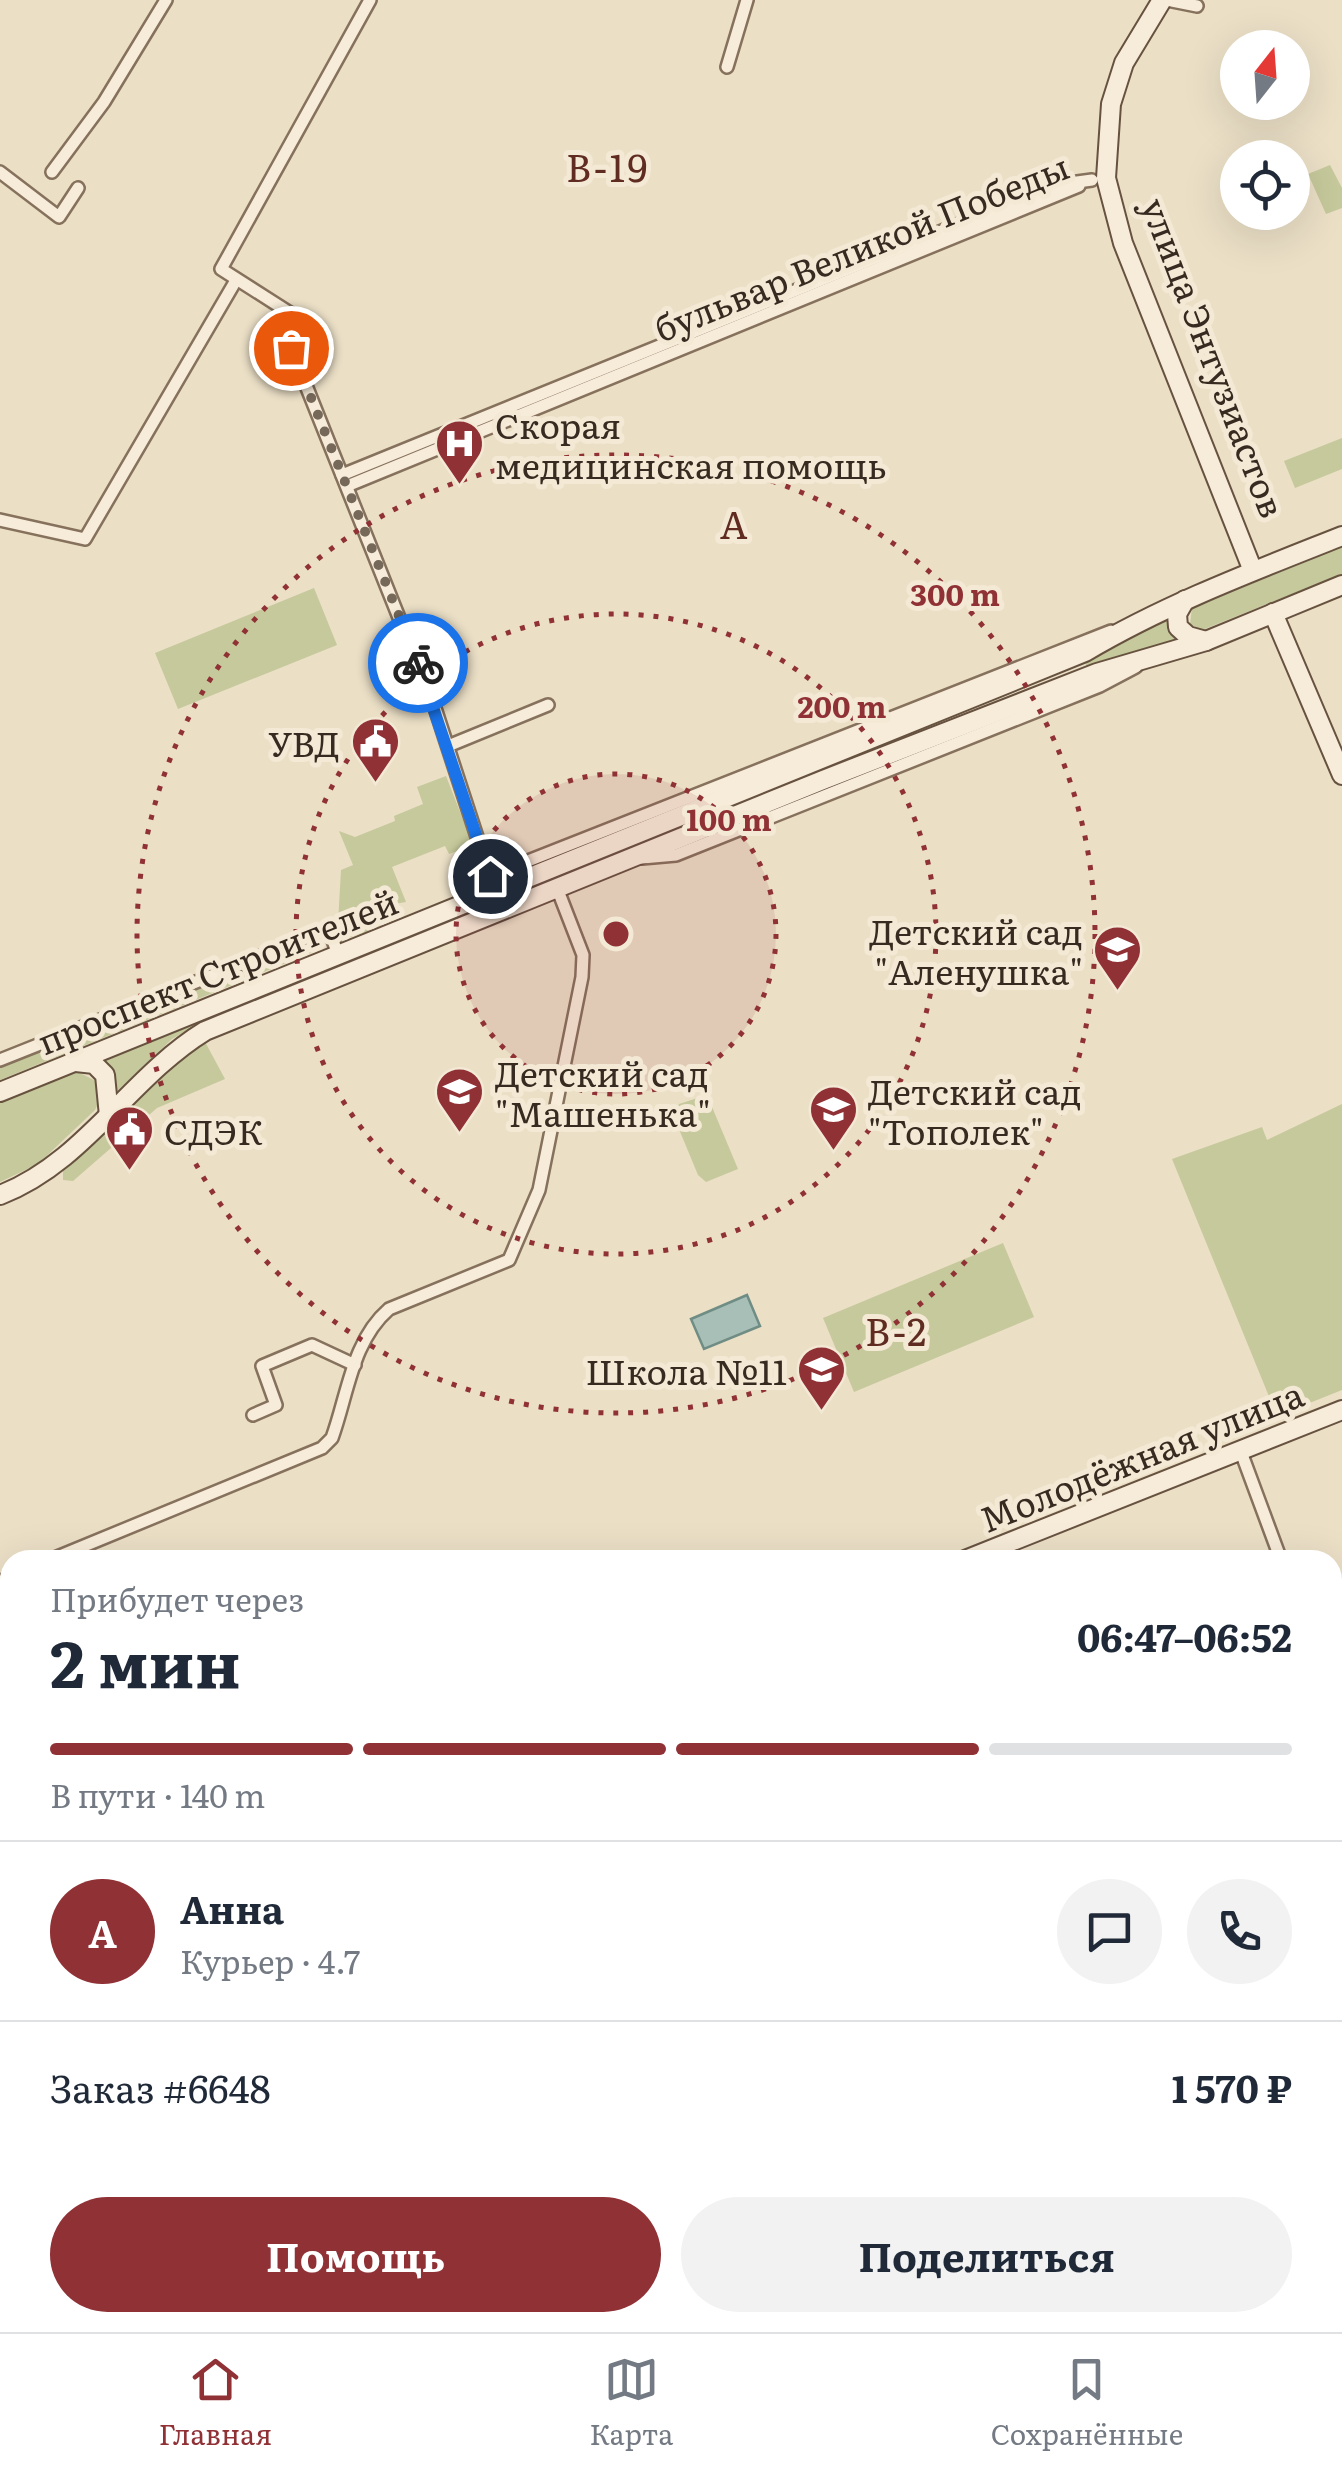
<!DOCTYPE html>
<html lang="ru">
<head>
<meta charset="utf-8">
<style>
  body { margin:0; font-family:Literata,serif; background:#f2f2f3; color:#1f2937; height:100vh; display:flex; flex-direction:column; font-size:38px; white-space:nowrap }
  * { box-sizing:border-box; margin:0 }
  p { font-size:32px; color:#747a83 }
  .icon { flex:none; width:55px; height:55px; fill:none; stroke:currentColor; stroke-width:2; stroke-linecap:round; stroke-linejoin:round }
  .map { position:relative; flex:1; overflow:hidden }
  .panel { position:absolute; left:0px; top:1550px; width:1342px; height:782px; display:flex; flex-direction:column; background:#fff; border-radius:30px 30px 0 0; box-shadow:0 10px 40px #0002 }
  .panel>* { flex:none }
  .needle { width:65px; rotate:17deg }
  .tools { position:absolute; left:1220px; top:30px; display:grid; gap:20px }
  .tools a { display:grid; place-items:center; width:90px; height:90px; border-radius:50%; background:#fff; box-shadow:0 10px 40px #0002; font-size:50px }
  .pin { position:absolute; display:grid; place-items:center; width:85px; height:85px; color:#fff; margin:-42px; border:5px solid #fff; border-radius:50%; box-shadow:0 2px 10px #0007 }
  .courier { position:absolute; display:grid; place-items:center; width:100px; height:100px; margin:-50px; border:8px solid #1a73e8; border-radius:50%; background:#fff; color:#222; box-shadow:0 2px 12px #0007 }
  .head em { font-style:normal; font-weight:700 }
  .head div { display:flex; flex-direction:column-reverse }
  .head { display:flex; align-items:center; justify-content:space-between; height:170px; padding:0 50px }
  h1 { font-size:65px; font-weight:700; line-height:75px }
  .bar { display:grid; grid-template-columns:repeat(4,1fr); gap:15px 10px; align-content:center; height:120px; padding:0 50px }
  .bar i { height:12px; border-radius:8px; background:#e0e1e3 }
  .bar .on { background:#903136 }
  .bar p { grid-column:span 4 }
  .line { display:flex; align-items:center; gap:25px; padding:0 50px; border-top:2px solid #e0e1e3 }
  .line div { flex:1 }
  .round { display:grid; place-items:center; flex:none; width:105px; height:105px; border-radius:52px; background:#f2f2f3 }
  .cta { display:flex; gap:20px; margin-top:auto; padding:20px 50px }
  .cta a { flex:1; height:115px; border-radius:60px; background:#903136; color:#fff; font-size:40px; font-weight:700; line-height:115px; text-align:center }
  .cta a+a { background:#f2f2f3; color:#1f2937 }
  .dock { display:flex; justify-content:space-around; align-items:center; height:140px; border-top:2px solid #e0e1e3; background:#fff; font-size:28px; color:#747a83 }
  .dock a { display:grid; justify-items:center; gap:5px }
  .dock .on { color:#903136 }
  .map>svg:first-child { display:block }
  .green { fill:#c6c99b }
  .water { fill:#a7bfb7; stroke:#6f8d84; stroke-width:2.5 }
  .lines { fill:none; stroke-linecap:round; stroke-linejoin:round }
  .street-casing { stroke:#86715d; stroke-width:16 }
  .secondary-casing { stroke:#675240; stroke-width:22 }
  .street { stroke:#f7ecd9; stroke-width:11 }
  .secondary { stroke:#f7ecd9; stroke-width:18 }
  .done { stroke:#76695a; stroke-width:10; stroke-dasharray:0 18 }
  .route { stroke:#1a73e8; stroke-width:12 }
  .ring { fill:none; stroke:#903136; stroke-width:5; stroke-dasharray:5 10 }
  .labels { text-anchor:middle; dominant-baseline:central; stroke-width:10; stroke-linejoin:round; paint-order:stroke }
  .street-label { font-size:35px; fill:#372a20; stroke:#f3e9d5 }
  .poi-label { font-size:35px; fill:#372a20; stroke:#f3e9d5; text-anchor:start }
  .neighbourhood-label { font-size:38px; letter-spacing:2.5px; fill:#602c22; stroke:#f3e9d5 }
  .centre { fill:#903136; stroke:#f3e9d5; stroke-width:5 }
  .ring-label { font-size:30px; text-anchor:middle; font-weight:bold; fill:#903136; stroke:#f3e9d5; stroke-width:10; stroke-linejoin:round; paint-order:stroke }
</style>
</head>
<body>
<div class="map">
<svg width="1342" height="2332" viewBox="0 0 1342 2332">
  <rect width="100%" height="100%" fill="#ebdfc6"/>
  <!-- green -->
  <g class="green">
    <polygon points="1330,165 1342,188 1342,208 1326,214 1308,174"/>
    <polygon points="1342,438 1342,469 1295,488 1284,461"/>
    <polygon points="1342,547 1342,574 1202,630 1190,624 1192,608"/>
    <polygon points="314,588 337,645 178,709 155,653"/>
    <polygon points="1171,616 1181,638 1087,668 1085,661"/>
    <polygon points="446,776 473,845 449,854 445,846 392,867 406,902 383,906 385,914 365,922 368,932 337,941 341,870 353,865 339,831 355,837 395,821 394,816 423,804 417,787"/>
    <polygon points="322,936 320,949 0,1080 0,1063"/>
    <polygon points="193,1021 196,1025 172,1039 117,1091 115,1074 99,1059"/>
    <polygon points="204,1040 225,1079 157,1108 73,1181 63,1180 63,1165 148,1082"/>
    <polygon points="76,1071 98,1082 100,1100 95,1110 38,1164 0,1182 0,1102"/>
    <polygon points="707,1095 738,1169 706,1182 698,1175 674,1117 679,1104"/>
    <polygon points="1342,1104 1342,1390 1277,1416 1172,1159 1262,1127 1267,1140"/>
    <polygon points="1003,1243 1034,1317 854,1392 823,1318"/>
    <polygon points="0,1728 10,1748 10,2322 294,2322 299,2332 0,2332"/>
    <polygon points="496,2323 604,2323 635,2332 514,2332"/>
  </g>
  <!-- water -->
  <polygon class="water" points="747,1295 760,1326 704,1349 691,1319"/>
  <g class="lines">
    <defs>
      <g id="street">
        <polyline points="370,0 221,269 304,322 291,348 434,705 495,892"/>
        <polyline points="1167,0 1197,6"/>
        <polyline points="727,67 747,0"/>
        <polyline points="0,172 59,217 78,188"/>
        <polyline points="52,172 104,102 166,0"/>
        <polyline points="342,475 1055,185 1092,180"/>
        <polyline points="347,486 1079,186"/>
        <polyline points="0,520 85,539 235,282"/>
        <polyline points="448,746 548,705"/>
        <polyline points="642,858 676,855 1100,686 1136,667"/>
        <polyline points="490,876 1111,631"/>
        <polyline points="0,1060 329,929 338,955"/>
        <polyline points="253,1415 276,1405 262,1366 312,1345 355,1365"/>
        <polyline points="1241,1452 1281,1560"/>
        <path d="M50 1560 322 1448 332 1438C348 1394 352 1341 389 1309L509 1260 539 1190 582 977 583 955 557 888"/>
        <polyline points="0,1582 10,1577"/>
        <polyline points="1332,2213 1342,2208"/>
        <polyline points="434,2322 452,2332"/>
        <polyline points="467,2322 484,2332"/>
        <polyline points="1220,2332 1223,2322"/>
      </g>
      <g id="secondary">
        <polyline points="1162,0 1124,63 1111,104 1106,178 1123,243 1253,571"/>
        <polyline points="1185,600 1177,614 1178,627 1188,636 1206,641"/>
        <polyline points="1273,613 1342,775"/>
        <polyline points="76,1062 94,1064 105,1075 109,1116"/>
        <path d="M0 1092 1085 652C1166 604 1254 571 1342 536"/>
        <path d="M0 1195C84 1163 130 1077 205 1031L823 780 1097 673 1206 641 1342 585"/>
        <polyline points="965,1560 1342,1410"/>
        <polyline points="0,1701 10,1721"/>
        <polyline points="1332,1802 1342,1798"/>
        <polyline points="1332,1828 1342,1824"/>
        <polyline points="307,2322 312,2332"/>
      </g>
    </defs>
    <!-- street casing -->
    <use href="#street" class="street-casing"/>
    <!-- secondary casing -->
    <use href="#secondary" class="secondary-casing"/>
    <!-- street -->
    <use href="#street" class="street"/>
    <!-- secondary -->
    <use href="#secondary" class="secondary"/>
  </g>
  <g class="lines">
    <!-- done -->
    <polyline class="done" points="291,348 418,663"/>
    <!-- route -->
    <polyline class="route" points="418,663 490,876"/>
  </g>
  <!-- distance rings -->
  <circle cx="616" cy="934" r="160" fill="#903136" fill-opacity=".12"/>
  <g class="ring">
    <circle cx="616" cy="934" r="160"/>
    <circle cx="616" cy="934" r="320"/>
    <circle cx="616" cy="934" r="479"/>
  </g>
  <!-- icons -->
  <defs>
    <symbol id="hospital-pin" viewBox="-11 -11 22 30"><path d="M0 17L-7.5 6A9.5 9.5 0 1 1 7.5 6Z" fill="#903136" stroke="#f3e9d5"/><path d="M-5-5h3v3.5h4V-5h3V5h-3V1.5h-4V5h-3Z" fill="#fff"/></symbol>
    <symbol id="civic-pin" viewBox="-11 -11 22 30"><path d="M0 17L-7.5 6A9.5 9.5 0 1 1 7.5 6Z" fill="#903136" stroke="#f3e9d5"/><path d="M-.6-6.5H3V-4.5H.6V-3L4-1V1h2V6H-6V1h2V-1L-.6-3ZM-1.2 2.5V6h2.4V2.5Z" fill="#fff"/></symbol>
    <symbol id="school-pin" viewBox="-11 -11 22 30"><path d="M0 17L-7.5 6A9.5 9.5 0 1 1 7.5 6Z" fill="#903136" stroke="#f3e9d5"/><path d="M0-5L7-2L0 1L-7-2ZM-4 1L0 2.5L4 1V4Q0 6-4 4Z" fill="#fff"/></symbol>
  </defs>
  <g fill-rule="evenodd">
    <use href="#hospital-pin" x="432" y="416" width="55" height="75"/>
    <use href="#civic-pin" x="348" y="714" width="55" height="75"/>
    <use href="#school-pin" x="1090" y="922" width="55" height="75"/>
    <use href="#school-pin" x="432" y="1064" width="55" height="75"/>
    <use href="#school-pin" x="806" y="1082" width="55" height="75"/>
    <use href="#civic-pin" x="102" y="1102" width="55" height="75"/>
    <use href="#school-pin" x="794" y="1342" width="55" height="75"/>
  </g>
  <g class="labels">
    <!-- street labels -->
    <g class="street-label">
      <text transform="translate(861 246) rotate(-22)">бульвар Великой Победы</text>
      <text transform="translate(1215 357) rotate(69)">улица Энтузиастов</text>
      <text transform="translate(217 970) rotate(-22)">проспект Строителей</text>
      <text transform="translate(1141 1455) rotate(-22)">Молодёжная улица</text>
    </g>
    <!-- poi labels -->
    <g class="poi-label">
      <text x="495" y="424">Скорая<tspan x="495" dy="40">медицинская помощь</tspan></text>
      <text x="340" y="742" text-anchor="end">УВД</text>
      <text x="1083" y="930" text-anchor="end">Детский сад<tspan x="1083" dy="40">"Аленушка"</tspan></text>
      <text x="495" y="1072">Детский сад<tspan x="495" dy="40">"Машенька"</tspan></text>
      <text x="868" y="1090">Детский сад<tspan x="868" dy="40">"Тополек"</tspan></text>
      <text x="164" y="1130">СДЭК</text>
      <text x="787" y="1370" text-anchor="end">Школа №11</text>
    </g>
    <!-- neighbourhood labels -->
    <g class="neighbourhood-label">
      <text x="608" y="165">В-19</text>
      <text x="735" y="522">А</text>
      <text x="897" y="1329">В-2</text>
    </g>
  </g>
  <circle cx="616" cy="934" r="15" class="centre"/>
  <g class="ring-label">
    <text x="955" y="606">300 m</text>
    <text x="842" y="718">200 m</text>
    <text x="729" y="831">100 m</text>
  </g>
</svg>
<div class="tools">
<a><svg class="needle" viewBox="-14 -14 28 28"><path d="M0-13l5 13h-10z" fill="#e53935"/><path d="M0 13l5-13h-10z" fill="#747a83"/></svg></a>
<a><svg class="icon" aria-label="locate" viewBox="0 0 24 24"><circle cx="12" cy="12" r="6"/><path d="M12 2v4M12 18v4M2 12h4M18 12h4"/></svg></a>
</div>
<div class="pin" style="left:291px;top:348px;background:#ea580c"><svg class="icon" aria-label="bag" viewBox="0 0 24 24"><path d="M5 8h14l-1 12H6zM9 8a3 3 0 0 1 6 0"/></svg></div>
<div class="pin" style="left:490px;top:876px;background:#1f2937"><svg class="icon" aria-label="home" viewBox="0 0 24 24"><path d="M3 11l9-7 9 7M6 9v11h12V9"/></svg></div>
<div class="courier" style="left:418px;top:663px"><svg class="icon" aria-label="bike" viewBox="0 0 24 24"><circle cx="6" cy="16" r="4"/><circle cx="18" cy="16" r="4"/><path d="M6 16l4-8h5l3 8M10 8l3 8H6M13 5h3"/></svg></div>
<section class="panel">
<div class="head"><div><h1>2 мин</h1><p>Прибудет через</p></div><em>06:47–06:52</em></div>
<div class="bar"><i class="on"></i><i class="on"></i><i class="on"></i><i></i><p>В пути · 140 m</p></div>
<div class="line" style="height:180px"><b class="round" style="background:#903136;color:#fff">А</b><div><b>Анна</b><p>Курьер · 4.7</p></div><a class="round"><svg class="icon" aria-label="chat" viewBox="0 0 24 24"><path d="M4 5h16v11H9l-5 4z"/></svg></a><a class="round"><svg class="icon" aria-label="phone" viewBox="0 0 24 24"><path d="M5 4h4l2 5-3 2q2 4 5 5l2-3 5 2v4C11 20 4 13 5 4z"/></svg></a></div>
<div class="line" style="height:130px"><div>Заказ #6648</div><b>1 570 ₽</b></div>
<div class="cta"><a>Помощь</a><a>Поделиться</a></div>
</section>
</div>
<nav class="dock">
<a class="on"><svg class="icon" aria-label="home" viewBox="0 0 24 24"><path d="M3 11l9-7 9 7M6 9v11h12V9"/></svg>Главная</a>
<a><svg class="icon" aria-label="map" viewBox="0 0 24 24"><path d="M3 6l6-2 6 2 6-2v14l-6 2-6-2-6 2zM9 4v14M15 6v14"/></svg>Карта</a>
<a><svg class="icon" aria-label="saved" viewBox="0 0 24 24"><path d="M7 4h10v16l-5-4-5 4z"/></svg>Сохранённые</a>
</nav>
</body>
</html>
